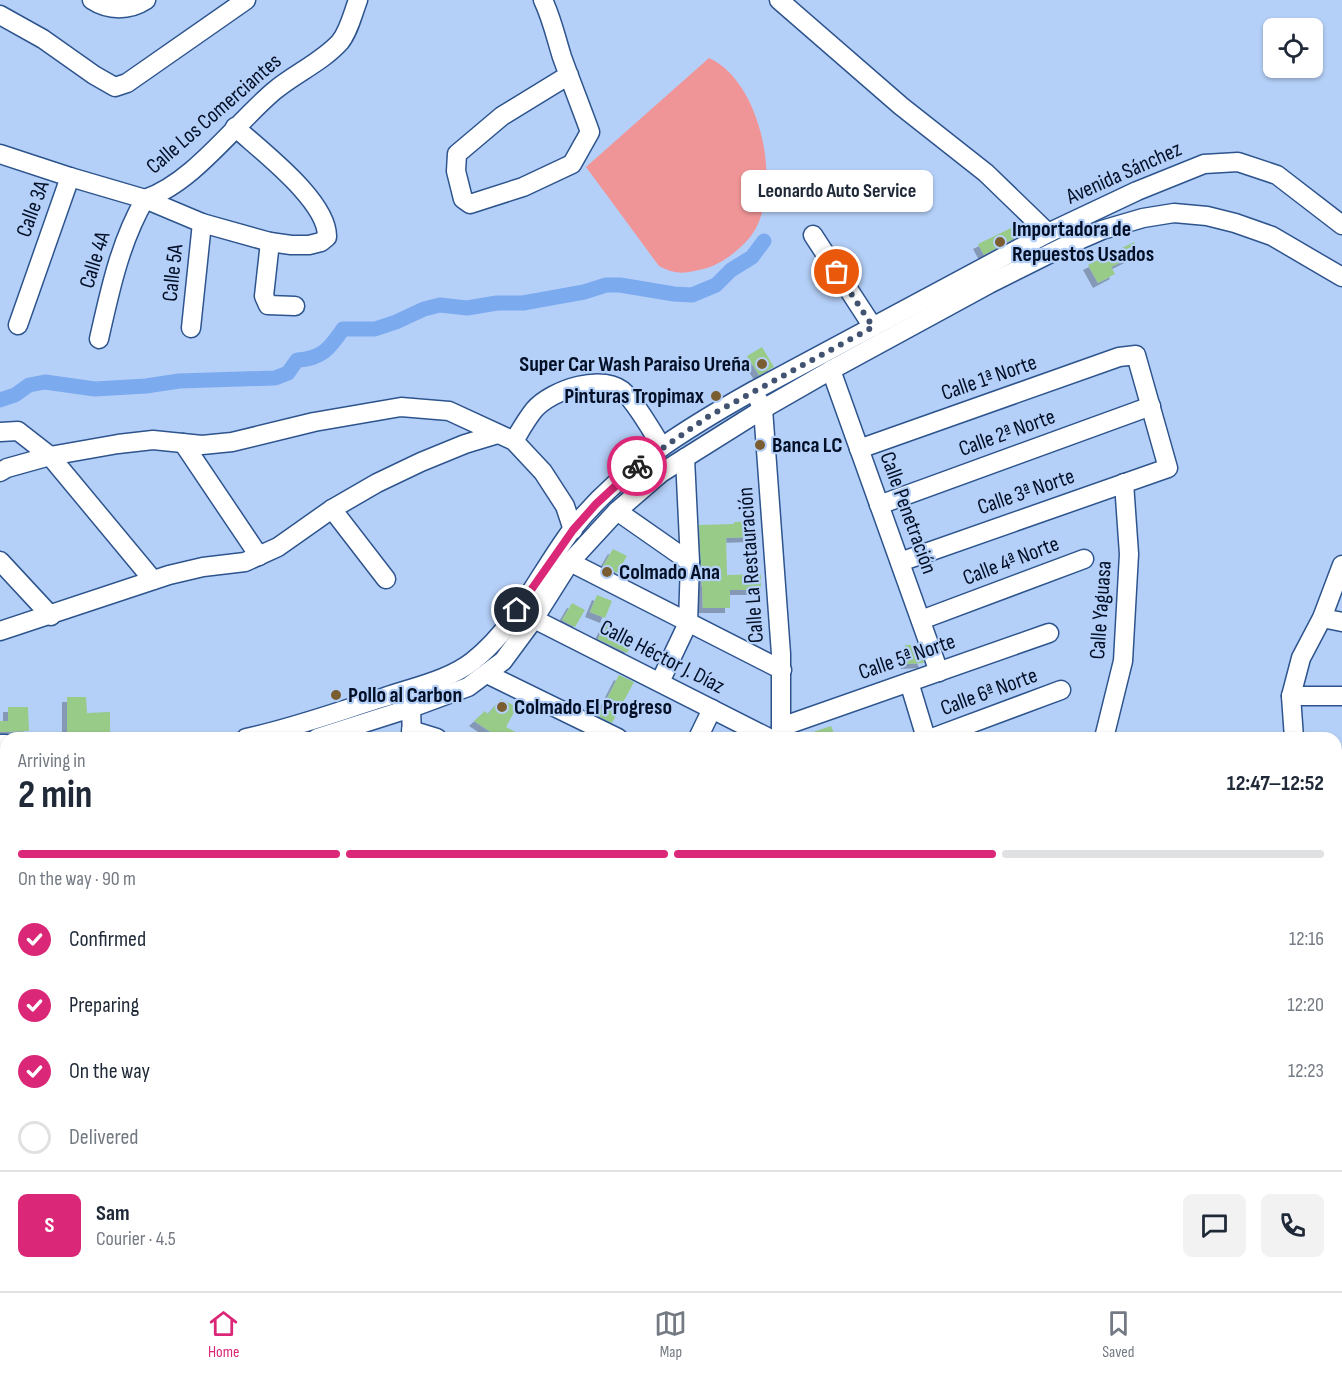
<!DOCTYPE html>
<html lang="en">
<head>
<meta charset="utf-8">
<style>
  body { margin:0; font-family:"Sofia Sans Condensed",sans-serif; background:#f2f2f3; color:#1f2937; height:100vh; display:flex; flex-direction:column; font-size:22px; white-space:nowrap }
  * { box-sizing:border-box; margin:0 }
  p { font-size:20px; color:#747a83 }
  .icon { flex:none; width:33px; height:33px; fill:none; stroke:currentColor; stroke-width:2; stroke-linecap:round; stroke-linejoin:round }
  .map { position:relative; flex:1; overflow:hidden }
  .details { position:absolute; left:0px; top:732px; width:1342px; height:560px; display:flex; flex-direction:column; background:#fff; border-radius:18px 18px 0 0; box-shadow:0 2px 4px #0004 }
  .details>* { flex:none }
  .tools { position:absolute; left:1263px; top:18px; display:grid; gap:12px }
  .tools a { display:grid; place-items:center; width:60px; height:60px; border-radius:9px; background:#fff; box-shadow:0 2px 4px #0004; font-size:30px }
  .pin { position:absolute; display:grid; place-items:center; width:51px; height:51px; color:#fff; margin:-26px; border:3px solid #fff; border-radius:50%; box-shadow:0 2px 6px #0007 }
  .courier { position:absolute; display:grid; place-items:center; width:60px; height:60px; margin:-30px; border:4px solid #db2777; border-radius:50%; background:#fff; color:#222; box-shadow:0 2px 8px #0007 }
  .bubble { position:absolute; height:42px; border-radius:9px; background:#fff; box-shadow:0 2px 4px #0004; font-size:20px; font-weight:700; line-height:42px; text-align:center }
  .summary em { font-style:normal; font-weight:700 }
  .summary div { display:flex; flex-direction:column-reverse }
  .summary { display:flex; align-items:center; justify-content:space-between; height:102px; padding:0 18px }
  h1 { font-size:39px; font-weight:700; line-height:45px }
  .bar { display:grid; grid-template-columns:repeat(4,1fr); gap:9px 6px; align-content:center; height:72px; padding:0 18px }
  .bar i { height:8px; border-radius:4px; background:#e0e1e3 }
  .bar .active { background:#db2777 }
  .bar p { grid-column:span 4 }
  .line { display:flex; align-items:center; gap:15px; padding:0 18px; border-top:2px solid #e0e1e3 }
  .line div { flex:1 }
  .round { display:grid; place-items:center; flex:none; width:63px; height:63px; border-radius:9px; background:#f2f2f3 }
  ol { padding:0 18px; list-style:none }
  li { display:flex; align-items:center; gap:18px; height:66px }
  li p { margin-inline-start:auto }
  li .icon { padding:6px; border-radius:50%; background:#db2777; color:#fff; stroke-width:4 }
  li:last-child { color:#747a83 }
  li i { width:33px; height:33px; border:3px solid #e0e1e3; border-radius:50% }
  .menu { display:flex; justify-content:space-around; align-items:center; height:84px; border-top:2px solid #e0e1e3; background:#fff; font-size:16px; color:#747a83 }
  .menu a { display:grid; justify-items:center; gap:3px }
  .menu .active { color:#db2777 }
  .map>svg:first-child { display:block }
  .green { fill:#f09597 }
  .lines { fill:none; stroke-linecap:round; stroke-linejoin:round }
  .canal { stroke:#7caaef; stroke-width:15 }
  .building { fill:#98ca88; filter:url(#shadow) }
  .minor-casing { stroke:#2d548d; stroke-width:21 }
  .minor { stroke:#fff; stroke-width:18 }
  .done { stroke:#415370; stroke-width:6; stroke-dasharray:0 10.8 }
  .route { stroke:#db2777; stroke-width:8 }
  .poi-dot { fill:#7a5e31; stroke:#b5d0f8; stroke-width:2 }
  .labels { text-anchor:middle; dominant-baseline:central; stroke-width:4.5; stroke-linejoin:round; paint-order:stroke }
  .street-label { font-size:22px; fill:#020f26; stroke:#b5d0f8 }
  .poi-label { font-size:22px; font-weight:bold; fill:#020f26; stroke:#b5d0f8; text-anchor:start }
</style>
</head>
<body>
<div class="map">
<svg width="1342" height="1291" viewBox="0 0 1342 1291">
  <defs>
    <filter id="shadow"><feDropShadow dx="-5" dy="5" stdDeviation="0" flood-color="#0004"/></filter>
  </defs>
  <rect width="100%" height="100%" fill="#b5d0f8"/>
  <!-- green -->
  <path class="green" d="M709 58C760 81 781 180 756 228 748 244 724 263 707 268 687 273 678 276 659 266L586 167Z"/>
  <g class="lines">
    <!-- canal -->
    <path class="canal" d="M0 400 15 395 29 385 45 382 95 389 146 386 179 381 275 378 288 373 297 360C322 359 330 348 343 329H375L396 322 424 309 440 305 467 308 497 303H523L584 292 606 285H620L674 294 692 295 716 285 731 270 752 257 764 241"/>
  </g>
  <!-- building -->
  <g class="building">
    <polygon points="1015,226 1020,235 984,255 978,244"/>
    <polygon points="1134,242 1140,253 1111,267 1115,274 1098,283 1088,265"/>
    <polygon points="762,347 774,367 759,375 747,356"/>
    <polygon points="753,521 754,537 726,538 727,575 761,574 761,590 730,590 730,608 703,608 699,525 734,524 734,522"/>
    <polygon points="613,549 627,556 617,573 603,566"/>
    <polygon points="597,595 612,601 605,618 590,612"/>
    <polygon points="572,603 585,610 575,627 562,620"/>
    <polygon points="606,622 635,636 627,653 598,639"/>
    <polygon points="905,645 917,645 924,663 906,664"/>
    <polygon points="619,675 634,682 612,723 598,716"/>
    <polygon points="67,697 86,697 87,713 110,712 110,735 67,735"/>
    <polygon points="501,699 517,707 506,727 527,738 500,738 474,721 485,711 488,714"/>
    <polygon points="8,707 28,707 29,731 0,732 0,721 8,721"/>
    <polygon points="831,726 836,738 801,738 801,736"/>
  </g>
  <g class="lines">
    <defs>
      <g id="minor">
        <path d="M92 0C109 11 129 11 146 0"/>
        <path d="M543 0C552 19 556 38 562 57 571 82 581 107 590 132L572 164 523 187 470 204 463 199 456 171 457 154 502 116 569 75"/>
        <polyline points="779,0 901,106 986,173 1048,233"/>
        <polyline points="0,15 43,39 94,75 115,87 127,83 246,0"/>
        <path d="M0 154 70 177 145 199 202 223 270 242 291 245H309L321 242 327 237C328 201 261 151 235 127"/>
        <path d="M145 199C193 183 235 124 274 91 294 74 322 62 340 42 349 31 353 13 358 0"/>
        <polyline points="813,235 873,327"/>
        <polyline points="270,242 264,296 268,305 295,306"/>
        <polyline points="18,325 70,177"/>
        <polyline points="191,328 202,223"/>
        <path d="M99 339C110 290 120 242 145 199"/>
        <polyline points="831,370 939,672"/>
        <polyline points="759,401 763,409 781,654 781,738"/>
        <polyline points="0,432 18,431 50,456 153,580"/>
        <path d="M514 441C520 431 526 420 534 410 551 390 605 371 626 394 640 409 651 430 662 447"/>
        <polyline points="183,443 259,556"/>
        <polyline points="859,449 1119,357 1136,355 1168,468 900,562"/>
        <polyline points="0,472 7,468 50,456 118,444 153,440 202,445 232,442 314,422 401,407 449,411 514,441 543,472 565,506 573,530"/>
        <polyline points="879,505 1151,406"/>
        <polyline points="332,509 386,579"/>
        <polyline points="617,511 690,562"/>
        <polyline points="0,561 51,616"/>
        <polyline points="570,562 782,670"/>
        <polyline points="1322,618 1342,622"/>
        <polyline points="534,619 769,738"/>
        <polyline points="921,620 1084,559"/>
        <polyline points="0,631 169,575 203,567 245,562 278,547 332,509 377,483 421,462 465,444 498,434"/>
        <polyline points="487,674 618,738"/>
        <polyline points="660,682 688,623 690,562 685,458"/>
        <polyline points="909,682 926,738"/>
        <polyline points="1291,696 1342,696"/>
        <polyline points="408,697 411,708 412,738"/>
        <polyline points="781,727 1049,633"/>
        <polyline points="411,730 437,738"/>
        <path d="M246 738C294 728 339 711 385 697 414 687 449 680 473 661 516 627 539 574 571 531 618 470 687 428 753 391L1048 233 1137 191 1204 164 1238 162 1277 175 1342 225"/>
        <polyline points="317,738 411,708 468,687 503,661 534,619 570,562 617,511 661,473 763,409 831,370 989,284 1063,247 1102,230 1143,218 1174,213 1207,216 1235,223 1272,236 1342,277"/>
        <polyline points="698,738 712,709"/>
        <polyline points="932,738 1061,690"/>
        <polyline points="1104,738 1123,661 1129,554 1124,483"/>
        <polyline points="1294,738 1291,696 1301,658 1322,618 1342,565"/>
        <polyline points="0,744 6,744"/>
        <polyline points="0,765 6,764"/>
        <polyline points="1336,911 1342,912"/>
        <polyline points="0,914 6,912"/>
        <polyline points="1336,1052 1342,1057"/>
        <polyline points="1336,1136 1342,1137"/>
        <polyline points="0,1216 6,1231"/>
        <polyline points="0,1269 6,1284"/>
        <polyline points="28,1286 30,1291"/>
        <polyline points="183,1286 185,1291"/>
        <polyline points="389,1286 389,1291"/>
        <polyline points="443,1286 443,1291"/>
        <polyline points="521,1286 522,1291"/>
        <polyline points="784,1286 784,1291"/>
        <polyline points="1089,1286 1098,1291"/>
        <polyline points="240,1291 257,1286"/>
        <polyline points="325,1291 336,1286"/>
      </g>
    </defs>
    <!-- minor casing -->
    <use href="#minor" class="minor-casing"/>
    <!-- minor -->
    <use href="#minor" class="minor"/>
  </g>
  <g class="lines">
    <!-- done -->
    <polyline class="done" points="637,466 709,416 873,327 837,272"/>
    <!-- route -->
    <polyline class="route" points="517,610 573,530 596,504 637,466"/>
  </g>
  <!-- markers -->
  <g class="poi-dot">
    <circle cx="1000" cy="242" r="6"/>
    <circle cx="762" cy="364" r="6"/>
    <circle cx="716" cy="396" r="6"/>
    <circle cx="760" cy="445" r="6"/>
    <circle cx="607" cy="572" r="6"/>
    <circle cx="336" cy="695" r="6"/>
    <circle cx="502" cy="707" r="6"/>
  </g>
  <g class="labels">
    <!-- street labels -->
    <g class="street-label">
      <text transform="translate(214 114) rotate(-41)">Calle Los Comerciantes</text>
      <text transform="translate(1124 173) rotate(-24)">Avenida Sánchez</text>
      <text transform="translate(33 209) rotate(-70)">Calle 3A</text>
      <text transform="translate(95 260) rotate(-73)">Calle 4A</text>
      <text transform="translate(173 273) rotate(-84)">Calle 5A</text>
      <text transform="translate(989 378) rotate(-19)">Calle 1ª Norte</text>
      <text transform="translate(1007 433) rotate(-20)">Calle 2ª Norte</text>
      <text transform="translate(1026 492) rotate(-19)">Calle 3ª Norte</text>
      <text transform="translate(908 513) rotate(70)">Calle Penetración</text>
      <text transform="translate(1011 561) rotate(-21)">Calle 4ª Norte</text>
      <text transform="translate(751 565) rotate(-94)">Calle La Restauración</text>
      <text transform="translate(1101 610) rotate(-86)">Calle Yaguasa</text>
      <text transform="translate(662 657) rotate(27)">Calle Héctor J. Díaz</text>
      <text transform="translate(907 657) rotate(-19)">Calle 5ª Norte</text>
      <text transform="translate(989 692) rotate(-20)">Calle 6ª Norte</text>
    </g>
    <!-- poi labels -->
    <g class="poi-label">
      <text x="1012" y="229">Importadora de<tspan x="1012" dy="25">Repuestos Usados</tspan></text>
      <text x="750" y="364" text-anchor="end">Super Car Wash Paraiso Ureña</text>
      <text x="704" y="396" text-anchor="end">Pinturas Tropimax</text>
      <text x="772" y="445">Banca LC</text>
      <text x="619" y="572">Colmado Ana</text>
      <text x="348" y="695">Pollo al Carbon</text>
      <text x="514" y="707">Colmado El Progreso</text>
    </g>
  </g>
</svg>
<div class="tools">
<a><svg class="icon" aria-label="locate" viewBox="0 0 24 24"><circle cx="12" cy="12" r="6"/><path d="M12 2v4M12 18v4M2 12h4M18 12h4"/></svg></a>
</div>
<div class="pin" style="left:837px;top:272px;background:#ea580c"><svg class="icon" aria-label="bag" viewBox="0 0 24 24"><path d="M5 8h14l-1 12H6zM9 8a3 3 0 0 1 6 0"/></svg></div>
<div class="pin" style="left:517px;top:610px;background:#1f2937"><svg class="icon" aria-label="home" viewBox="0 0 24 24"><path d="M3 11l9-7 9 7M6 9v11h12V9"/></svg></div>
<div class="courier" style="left:637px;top:466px"><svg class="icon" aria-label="bike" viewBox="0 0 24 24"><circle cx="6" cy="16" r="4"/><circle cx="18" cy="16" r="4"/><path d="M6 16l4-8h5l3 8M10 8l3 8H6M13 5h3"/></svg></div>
<div class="bubble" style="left:741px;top:170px;width:192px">Leonardo Auto Service</div>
<section class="details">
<div class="summary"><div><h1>2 min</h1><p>Arriving in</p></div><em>12:47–12:52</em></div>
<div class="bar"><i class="active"></i><i class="active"></i><i class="active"></i><i></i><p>On the way · 90 m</p></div>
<ol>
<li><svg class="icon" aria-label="check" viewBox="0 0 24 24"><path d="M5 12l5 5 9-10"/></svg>Confirmed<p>12:16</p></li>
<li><svg class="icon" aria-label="check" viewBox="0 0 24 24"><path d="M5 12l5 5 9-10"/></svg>Preparing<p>12:20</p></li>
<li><svg class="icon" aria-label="check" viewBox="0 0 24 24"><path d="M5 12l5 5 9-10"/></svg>On the way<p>12:23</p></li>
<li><i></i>Delivered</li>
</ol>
<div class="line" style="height:108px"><b class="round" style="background:#db2777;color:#fff">S</b><div><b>Sam</b><p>Courier · 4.5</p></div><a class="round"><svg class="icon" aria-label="chat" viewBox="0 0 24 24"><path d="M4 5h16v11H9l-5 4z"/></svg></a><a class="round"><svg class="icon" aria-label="phone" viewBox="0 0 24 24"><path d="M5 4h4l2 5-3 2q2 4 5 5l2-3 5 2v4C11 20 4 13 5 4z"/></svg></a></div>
</section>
</div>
<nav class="menu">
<a class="active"><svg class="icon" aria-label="home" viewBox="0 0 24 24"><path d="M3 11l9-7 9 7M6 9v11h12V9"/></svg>Home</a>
<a><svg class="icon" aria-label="map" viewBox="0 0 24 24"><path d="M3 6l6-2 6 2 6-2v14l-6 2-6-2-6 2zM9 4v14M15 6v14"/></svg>Map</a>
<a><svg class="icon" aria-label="saved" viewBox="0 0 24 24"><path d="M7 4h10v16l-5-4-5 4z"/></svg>Saved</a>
</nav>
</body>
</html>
